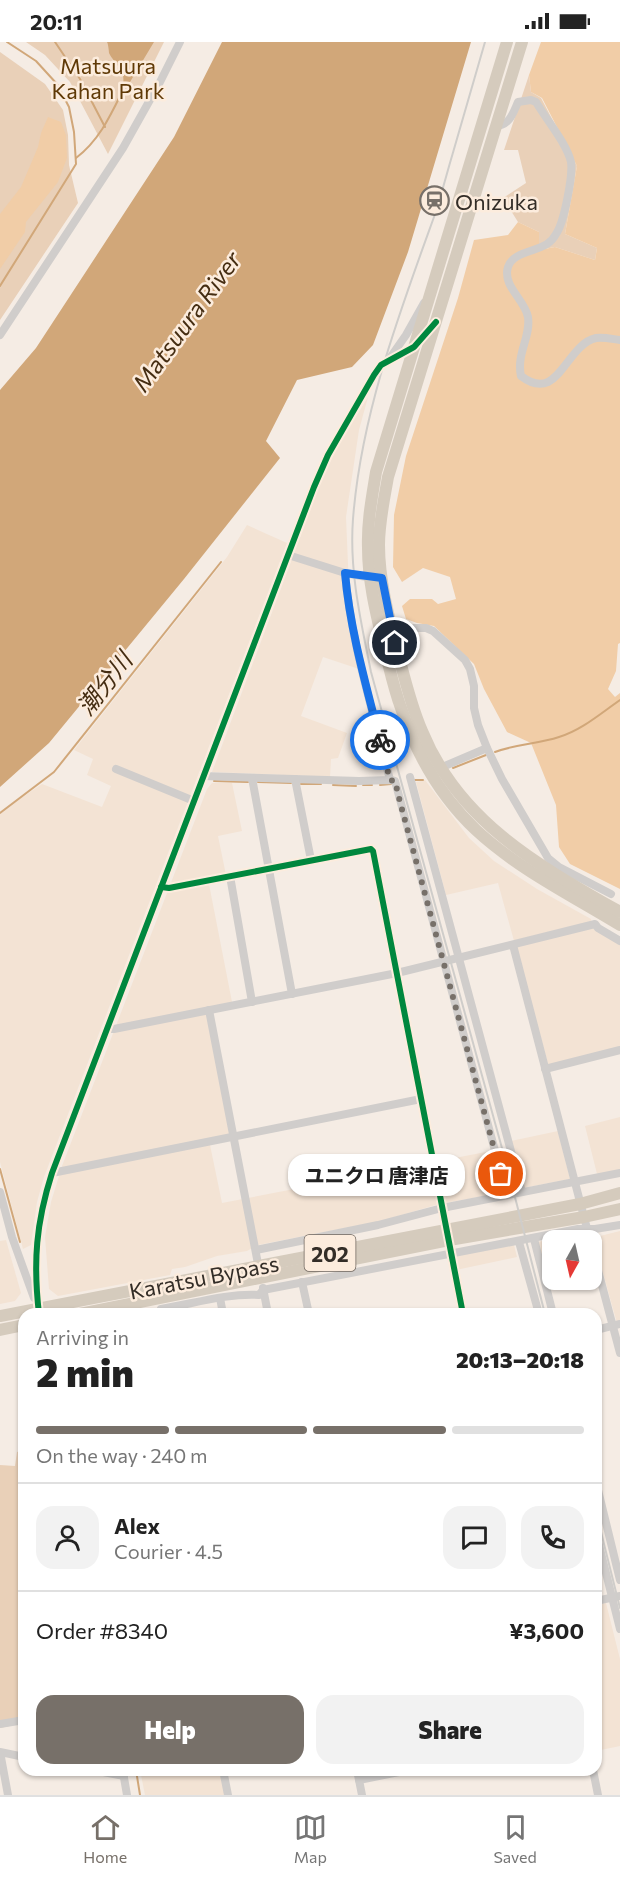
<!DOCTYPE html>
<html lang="en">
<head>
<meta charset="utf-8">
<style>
  body { margin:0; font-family:Commissioner,"Noto Sans JP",sans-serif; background:#f2f2f2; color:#222; height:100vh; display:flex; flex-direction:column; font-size:22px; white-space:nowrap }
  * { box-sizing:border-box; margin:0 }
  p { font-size:20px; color:#767676 }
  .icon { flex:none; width:33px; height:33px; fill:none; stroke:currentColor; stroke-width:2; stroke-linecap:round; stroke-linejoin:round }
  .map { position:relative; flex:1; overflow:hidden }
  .drawer { position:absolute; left:18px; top:1266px; width:584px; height:468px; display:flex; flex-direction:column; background:#fff; border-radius:18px; box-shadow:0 2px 4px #0004 }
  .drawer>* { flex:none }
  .needle { width:39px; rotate:188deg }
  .buttons { position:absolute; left:542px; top:1188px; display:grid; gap:12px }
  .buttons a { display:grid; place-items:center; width:60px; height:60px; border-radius:12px; background:#fff; box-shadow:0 2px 4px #0004; font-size:30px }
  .pin { position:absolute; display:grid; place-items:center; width:51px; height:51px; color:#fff; margin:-26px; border:3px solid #fff; border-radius:50%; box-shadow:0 2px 6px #0007 }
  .courier { position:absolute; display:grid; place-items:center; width:60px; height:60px; margin:-30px; border:4px solid #1a73e8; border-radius:50%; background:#fff; color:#222; box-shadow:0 2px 8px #0007 }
  .bubble { position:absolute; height:42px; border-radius:18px; background:#fff; box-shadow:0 2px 4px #0004; font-size:20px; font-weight:800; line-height:42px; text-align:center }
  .head em { font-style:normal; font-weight:800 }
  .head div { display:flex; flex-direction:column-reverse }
  .head { display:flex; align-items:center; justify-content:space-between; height:102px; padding:0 18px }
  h1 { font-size:39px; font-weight:800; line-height:45px }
  .bar { display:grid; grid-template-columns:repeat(4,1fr); gap:9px 6px; align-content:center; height:72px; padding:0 18px }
  .bar i { height:8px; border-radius:4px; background:#e0e0e0 }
  .bar .selected { background:#777069 }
  .bar p { grid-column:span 4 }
  .line { display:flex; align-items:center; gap:15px; padding:0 18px; border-top:2px solid #e0e0e0 }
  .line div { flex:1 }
  .round { display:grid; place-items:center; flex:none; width:63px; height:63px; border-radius:18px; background:#f2f2f2 }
  .action { display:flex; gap:12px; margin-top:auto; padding:12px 18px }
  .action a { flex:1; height:69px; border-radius:18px; background:#777069; color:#fff; font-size:24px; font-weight:800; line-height:69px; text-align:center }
  .action a+a { background:#f2f2f2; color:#222 }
  .status { display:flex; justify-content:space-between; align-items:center; height:42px; padding:0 30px; background:#fff; direction:ltr }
  .status svg { height:16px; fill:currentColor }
  .tab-bar { display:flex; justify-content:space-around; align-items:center; height:84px; border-top:2px solid #e0e0e0; background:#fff; font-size:16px; color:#767676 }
  .tab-bar a { display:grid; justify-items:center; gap:3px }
  .tab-bar .selected { color:#777069 }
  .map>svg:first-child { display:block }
  .built { fill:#f3e3d4 }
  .green { fill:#e9d0b8 }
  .forest { fill:#f1cda7 }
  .water { fill:#d1a779 }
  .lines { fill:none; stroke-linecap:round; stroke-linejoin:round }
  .stream { stroke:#d1a779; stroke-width:2 }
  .minor { stroke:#d0cdcb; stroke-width:8 }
  .highway { stroke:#d5cbbd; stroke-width:12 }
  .rail { stroke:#cfcdca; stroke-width:2 }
  .cycleway-casing { stroke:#fcecdd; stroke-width:10 }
  .cycleway { stroke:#00873e; stroke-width:6 }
  .done { stroke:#777069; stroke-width:6; stroke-dasharray:0 10.8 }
  .route { stroke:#1a73e8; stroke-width:8 }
  .labels { text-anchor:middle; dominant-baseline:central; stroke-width:5; stroke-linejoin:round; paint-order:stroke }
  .shield { fill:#fcecdd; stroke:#6f665e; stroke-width:1.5 }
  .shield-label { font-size:21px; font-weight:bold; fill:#332d27 }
  .park-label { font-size:22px; fill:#5f3906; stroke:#fcecdd }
  .poi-label { font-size:22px; fill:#332d27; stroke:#fcecdd; text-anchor:start }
  .street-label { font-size:22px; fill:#332d27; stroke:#fcecdd }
  .water-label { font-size:24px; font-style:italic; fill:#452d12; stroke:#fcecdd }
</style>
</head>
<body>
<div class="status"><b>20:11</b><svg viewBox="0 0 49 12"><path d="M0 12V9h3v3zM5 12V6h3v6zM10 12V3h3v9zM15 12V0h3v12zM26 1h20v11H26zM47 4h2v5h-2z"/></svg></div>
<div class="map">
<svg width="620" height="1753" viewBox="0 0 620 1753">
  <rect width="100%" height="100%" fill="#f5ece4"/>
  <!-- built -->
  <g class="built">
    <polygon points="368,355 359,388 346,475 349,546 365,629 323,615 301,674 347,691 338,716 331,717 330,735 212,730 319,445 336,407"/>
    <polygon points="247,483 287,501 44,1135 37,1160 31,1203 23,1207 0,1120 0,772 15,760 42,742 102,765 111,744 87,733 93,717 74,708 227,515"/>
    <polygon points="425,738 469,796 494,819 537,847 591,877 592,886 620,903 620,1011 550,1029 498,841 446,853 416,740"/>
    <polygon points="212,741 232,741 242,789 218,794 226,833 208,837 232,960 206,966 230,1093 209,1098 222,1161 491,1109 501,1151 439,1162 381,1179 258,1203 247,1209 217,1214 185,1225 172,1227 170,1233 58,1254 49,1247 45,1195 51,1160 62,1124 207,747"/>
    <polygon points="620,1075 620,1128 597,1132 585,1084"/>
    <polygon points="558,1089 570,1137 523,1146 511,1099"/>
    <polygon points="620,1189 620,1280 617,1281 596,1206 591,1198 552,1198 552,1215 541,1217 537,1200 585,1191 592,1196"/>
    <polygon points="6,1198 21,1251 15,1259 0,1262 0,1199"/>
    <polygon points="514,1203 517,1215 456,1228 454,1214"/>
    <polygon points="606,1561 620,1617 620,1704 596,1709 596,1563"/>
    <polygon points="140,1728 221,1728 226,1753 145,1753"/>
  </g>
  <!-- green -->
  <g class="green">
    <polygon points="26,0 164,0 108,112 70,40 45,13"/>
    <polygon points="0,10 45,42 63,68 68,93 69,123 78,161 0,278"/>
    <polygon points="529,33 531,50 541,56 577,124 565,192 597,206 595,218 555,205 538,208 539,190 518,180 503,156 526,141 518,108 504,108"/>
    <polygon points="24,1408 24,1681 0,1686 0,1423 15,1424 17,1410"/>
  </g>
  <!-- forest -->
  <g class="forest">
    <polygon points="541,0 620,0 620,601 618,602 616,629 608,647 615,655 620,651 620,847 570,822 559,805 556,763 531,701 507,690 484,647 474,622 434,584 417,581 406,577 402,564 410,557 432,557 438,562 456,557 450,535 423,526 402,540 393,525 394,473 406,414 458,256 474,198 508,193 518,180 539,190 539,208 555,205 595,218 597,206 565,192 577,124 542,56 531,50 529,33"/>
    <polygon points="48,75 61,80 66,93 67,116 58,140 26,180 25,190 0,227 0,172 21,145 38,105 41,91"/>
  </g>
  <!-- water -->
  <g class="water">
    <path d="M107 0H154L127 45 123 43C126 28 115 23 109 11 109 9 108 1 107 0Z"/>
    <polygon points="222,0 471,0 408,210 373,303 352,325 297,338 266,399 280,416 184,537 49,701 0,745 0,348 36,306 174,95"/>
  </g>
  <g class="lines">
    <!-- stream -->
    <g class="stream">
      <polyline points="55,0 80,37 105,85"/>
      <path d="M76 116C101 97 112 70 126 42"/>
      <polyline points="0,244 76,122 74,90 69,65 57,42 36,19 7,0"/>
      <path d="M495 710C516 702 538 702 559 695 582 688 601 671 620 658"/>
      <polyline points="453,726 486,713"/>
      <polyline points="415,738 423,738"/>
      <polyline points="214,739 248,740"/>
      <polyline points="258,740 291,741"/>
      <polyline points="301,742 321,742"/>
      <polyline points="333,743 356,744"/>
      <polyline points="363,743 372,743"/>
      <polyline points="380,743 391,742"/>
      <polyline points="0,771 54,730 221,520"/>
      <polyline points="0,1127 20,1200"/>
      <polyline points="136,1728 140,1753"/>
    </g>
    <!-- minor -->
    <g class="minor">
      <path d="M496 84C510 83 513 71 518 60L531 58 536 60C546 77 567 102 571 120 573 134 564 181 556 192 554 196 550 200 547 202 535 210 513 210 508 225 502 244 525 258 528 275 531 295 516 312 521 334 559 363 565 303 596 296 604 295 612 297 620 298"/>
      <polyline points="0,293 123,106 160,40 180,0"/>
      <polyline points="390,316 406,293 424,261"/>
      <polyline points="288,513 345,531 372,536"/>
      <path d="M345 531C351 601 373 669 390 738"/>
      <polyline points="390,581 400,582 410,586 426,586 433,589 465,618 470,627 474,644 474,666 478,683 487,706 502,737 548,816 559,825 611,852"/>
      <polyline points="440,726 487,706"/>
      <polyline points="116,727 194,759"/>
      <polyline points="203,734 359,739 390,738 395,739 507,1153"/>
      <polyline points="410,735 522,1150"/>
      <polyline points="252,736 292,952"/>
      <polyline points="295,737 311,818"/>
      <polyline points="230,834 252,960"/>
      <polyline points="161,845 169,846 371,807 373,809 463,1272"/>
      <polyline points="513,903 590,1198"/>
      <polyline points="209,968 259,1227"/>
      <polyline points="107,987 114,987 397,931 595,882 598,886 620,899"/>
      <polyline points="545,1027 620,1008"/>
      <polyline points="52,1131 421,1057"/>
      <polyline points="0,1150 12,1195 34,1256"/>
      <polyline points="534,1197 553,1272"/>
      <polyline points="519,1200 539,1272"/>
      <polyline points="591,1202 620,1311"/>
      <polyline points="256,1208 378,1183 442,1166 620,1131"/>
      <polyline points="302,1240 309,1272"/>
      <polyline points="263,1246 268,1272"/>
      <polyline points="220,1256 223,1272"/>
      <path d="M39 1272C33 1219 36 1181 52 1131L314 445 328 413 374 333 381 323 414 305 433 284"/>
      <path d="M162 1272 161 1267C192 1262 227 1251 259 1253L263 1248 578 1187H595L620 1183"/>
      <polyline points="596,1288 620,1282"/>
      <polyline points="596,1440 620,1538"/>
      <polyline points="596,1491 620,1587"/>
      <polyline points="596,1559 620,1554"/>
      <polyline points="0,1682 24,1678"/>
      <polyline points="93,1728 124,1734"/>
      <polyline points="223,1728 228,1753"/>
      <polyline points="357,1728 362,1753"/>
      <polyline points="593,1728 598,1753"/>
      <polyline points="123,1730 127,1753"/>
      <polyline points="359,1738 409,1728"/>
      <polyline points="8,1753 0,1710 24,1715"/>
    </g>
    <!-- highway -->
    <g class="highway">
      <path d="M507 0 376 430C372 455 367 480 368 506 368 541 377 575 385 609 390 628 394 647 401 666 416 711 441 755 476 788 518 827 571 853 620 883"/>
      <path d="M522 0 388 435C384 458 379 480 379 503 379 539 389 576 398 611 405 638 411 664 422 689 459 780 539 824 620 870"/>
      <polyline points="80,1272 449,1198 584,1175 620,1167"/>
      <polyline points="0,1274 580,1162 620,1151"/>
      <polyline points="0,1288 24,1283"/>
    </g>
    <!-- rail -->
    <g class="rail">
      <path d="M485 0C474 38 463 76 452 114 446 134 441 155 434 175 399 272 361 373 353 477 349 529 361 580 371 630L508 1128 545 1272"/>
      <polyline points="596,1470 620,1566"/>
    </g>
    <defs>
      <g id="cycleway">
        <polyline points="161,845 169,846 371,807 373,809 463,1272"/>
        <path d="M39 1272C33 1220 36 1181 52 1131L314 445 328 413 374 333 381 323 414 305 436 280"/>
      </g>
    </defs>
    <!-- cycleway casing -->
    <use href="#cycleway" class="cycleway-casing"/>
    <!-- cycleway -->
    <use href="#cycleway" class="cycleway"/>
  </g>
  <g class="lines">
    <!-- done -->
    <polyline class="done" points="380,698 390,738 395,739 400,760 501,1132"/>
    <!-- route -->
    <path class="route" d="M380 698C366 643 350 588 345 531L382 536 395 601"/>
  </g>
  <!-- icons -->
  <defs>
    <symbol id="station-ring" viewBox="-11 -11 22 22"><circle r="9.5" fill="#fcecdd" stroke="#777069" stroke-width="1.5"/><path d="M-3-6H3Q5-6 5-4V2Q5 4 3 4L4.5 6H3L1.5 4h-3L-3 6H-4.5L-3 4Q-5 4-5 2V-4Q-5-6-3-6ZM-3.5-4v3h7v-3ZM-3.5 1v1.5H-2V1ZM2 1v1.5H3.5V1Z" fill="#777069"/></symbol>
  </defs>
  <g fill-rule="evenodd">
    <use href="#station-ring" x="418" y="142" width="33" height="33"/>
  </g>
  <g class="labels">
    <!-- shield labels -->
    <rect class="shield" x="304.5" y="1193" width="51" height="36" rx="4.5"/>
    <g class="shield-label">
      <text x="330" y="1211">202</text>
    </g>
    <!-- park labels -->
    <g class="park-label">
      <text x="108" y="23">Matsuura<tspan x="108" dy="25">Kahan Park</tspan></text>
    </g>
    <!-- poi labels -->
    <g class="poi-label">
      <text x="455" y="159">Onizuka</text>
    </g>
    <!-- street labels -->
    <g class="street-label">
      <text transform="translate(204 1235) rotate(-11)">Karatsu Bypass</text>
    </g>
    <!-- water labels -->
    <g class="water-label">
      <text transform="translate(186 279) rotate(-54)">Matsuura River</text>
      <text transform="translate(104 641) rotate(-52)">潮分川</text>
    </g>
  </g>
</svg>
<div class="buttons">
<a><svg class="needle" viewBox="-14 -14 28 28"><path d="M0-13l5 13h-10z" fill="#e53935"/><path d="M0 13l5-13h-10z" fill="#767676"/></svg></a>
</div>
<div class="pin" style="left:501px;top:1132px;background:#ea580c"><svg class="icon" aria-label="bag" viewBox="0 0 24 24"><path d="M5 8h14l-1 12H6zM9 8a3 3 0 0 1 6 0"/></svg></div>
<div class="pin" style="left:395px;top:601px;background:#1f2937"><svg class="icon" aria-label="home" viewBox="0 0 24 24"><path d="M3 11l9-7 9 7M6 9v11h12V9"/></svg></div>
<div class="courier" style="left:380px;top:698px"><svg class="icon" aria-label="bike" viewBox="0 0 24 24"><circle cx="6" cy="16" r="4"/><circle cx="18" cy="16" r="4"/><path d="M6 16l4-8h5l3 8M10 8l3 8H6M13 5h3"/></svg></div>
<div class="bubble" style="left:288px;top:1112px;width:177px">ユニクロ 唐津店</div>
<section class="drawer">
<div class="head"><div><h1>2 min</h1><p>Arriving in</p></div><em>20:13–20:18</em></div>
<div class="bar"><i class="selected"></i><i class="selected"></i><i class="selected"></i><i></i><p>On the way · 240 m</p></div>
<div class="line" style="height:108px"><a class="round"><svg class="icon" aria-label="person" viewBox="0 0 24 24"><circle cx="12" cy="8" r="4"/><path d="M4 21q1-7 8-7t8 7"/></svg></a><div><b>Alex</b><p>Courier · 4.5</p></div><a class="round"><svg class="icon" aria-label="chat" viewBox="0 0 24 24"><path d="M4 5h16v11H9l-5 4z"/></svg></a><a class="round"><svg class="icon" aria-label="phone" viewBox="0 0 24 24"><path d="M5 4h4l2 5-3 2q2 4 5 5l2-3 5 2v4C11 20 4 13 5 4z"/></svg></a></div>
<div class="line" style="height:78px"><div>Order #8340</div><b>¥3,600</b></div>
<div class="action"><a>Help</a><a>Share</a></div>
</section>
</div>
<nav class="tab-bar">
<a class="selected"><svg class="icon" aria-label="home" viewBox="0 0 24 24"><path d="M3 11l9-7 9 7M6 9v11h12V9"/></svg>Home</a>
<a><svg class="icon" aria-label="map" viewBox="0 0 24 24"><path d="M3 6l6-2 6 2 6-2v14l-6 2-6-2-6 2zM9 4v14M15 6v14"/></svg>Map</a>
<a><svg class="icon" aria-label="saved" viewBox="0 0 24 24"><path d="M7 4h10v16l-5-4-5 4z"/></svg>Saved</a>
</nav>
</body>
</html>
